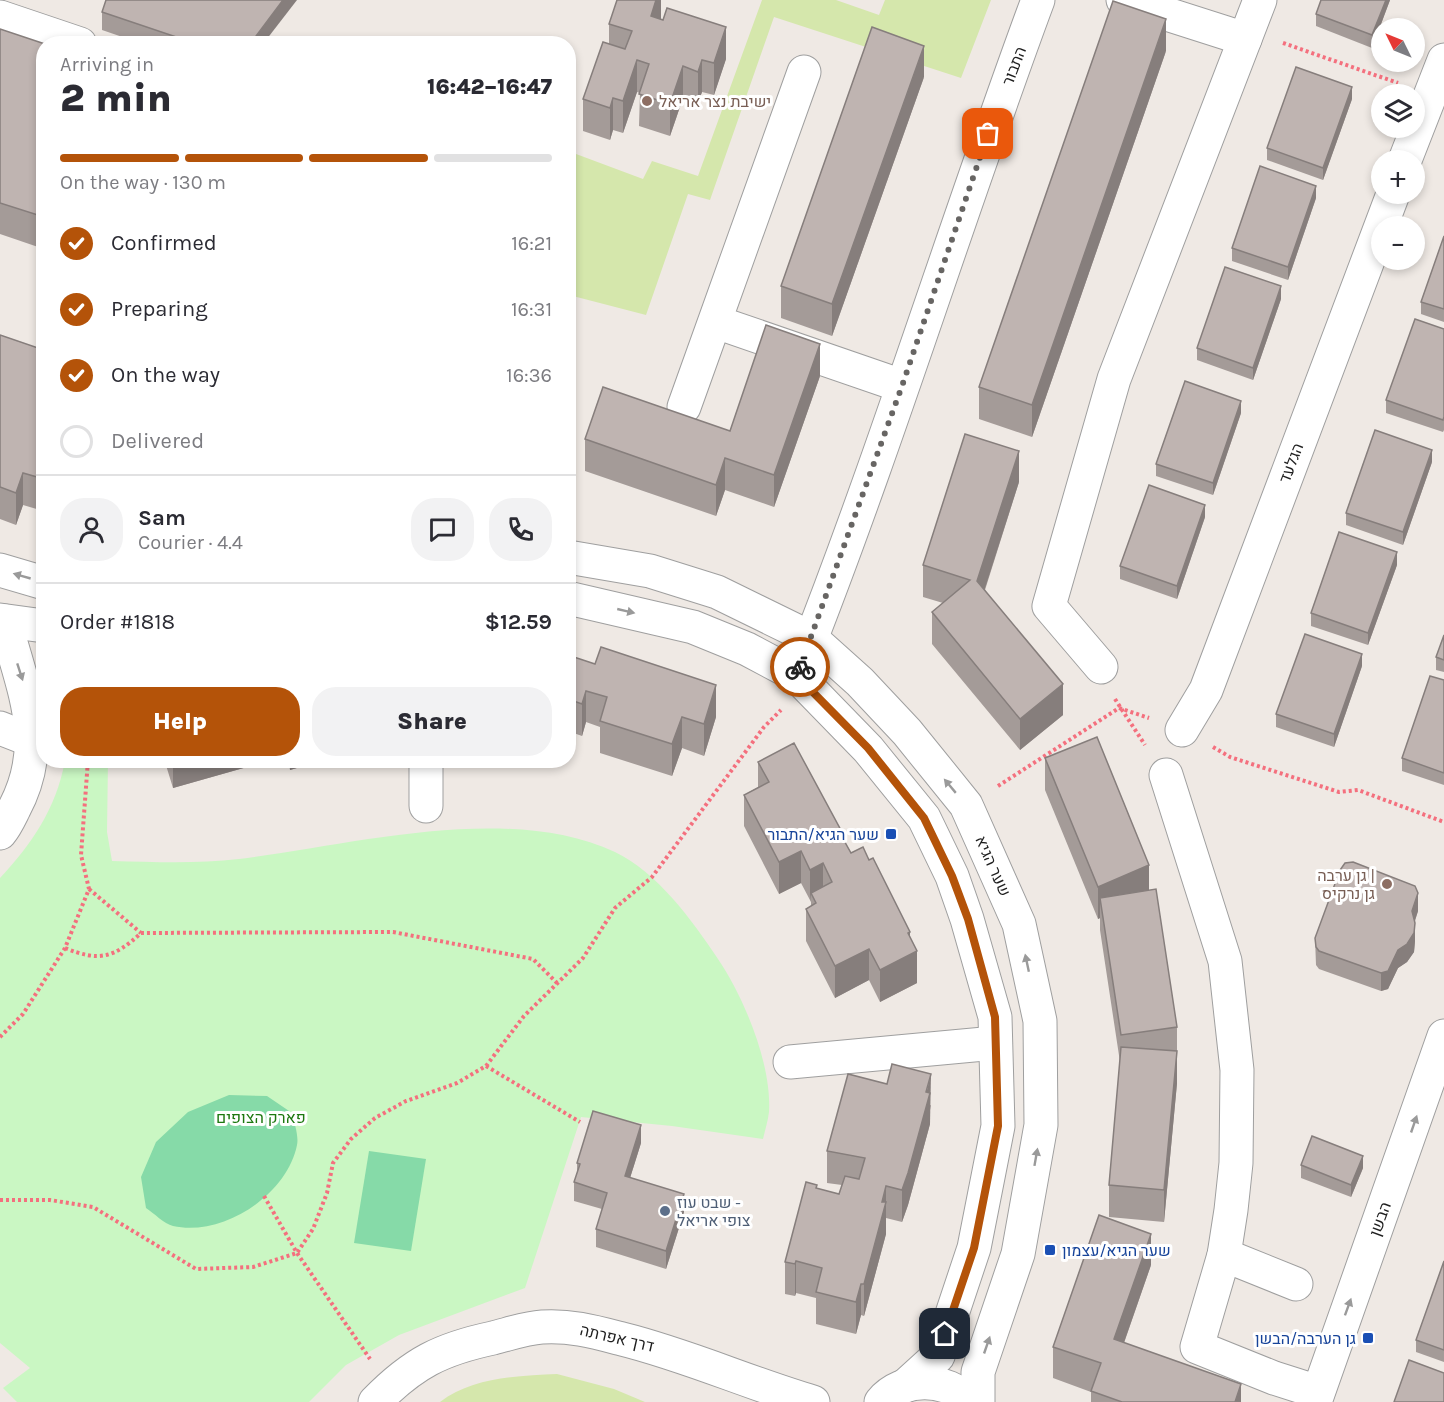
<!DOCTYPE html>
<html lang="en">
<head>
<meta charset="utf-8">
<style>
  body { margin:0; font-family:Karla,Heebo,sans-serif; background:#f2f2f3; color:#2b2b33; height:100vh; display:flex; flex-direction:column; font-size:22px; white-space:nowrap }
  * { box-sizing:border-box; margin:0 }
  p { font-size:20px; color:#7c7c81 }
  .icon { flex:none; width:33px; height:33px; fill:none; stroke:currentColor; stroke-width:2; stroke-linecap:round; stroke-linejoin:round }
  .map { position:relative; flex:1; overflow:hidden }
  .side { position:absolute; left:36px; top:36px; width:540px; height:732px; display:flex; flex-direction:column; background:#fff; border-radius:24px; box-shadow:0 3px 9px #0003 }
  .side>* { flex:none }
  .needle { width:39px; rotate:313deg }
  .tools { position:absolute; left:1371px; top:18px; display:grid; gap:12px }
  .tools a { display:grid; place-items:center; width:54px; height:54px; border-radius:50%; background:#fff; box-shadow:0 3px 9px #0003; font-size:30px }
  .pin { position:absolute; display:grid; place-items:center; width:51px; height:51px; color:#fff; margin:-26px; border-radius:12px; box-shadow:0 3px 9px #0006 }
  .courier { position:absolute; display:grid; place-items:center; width:60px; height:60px; margin:-30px; border:4px solid #b45309; border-radius:50%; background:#fff; color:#222; box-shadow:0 2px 8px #0007 }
  .headline em { font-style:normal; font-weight:800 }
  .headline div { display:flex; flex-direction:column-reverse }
  .headline { display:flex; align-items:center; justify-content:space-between; height:102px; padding:0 24px }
  h1 { font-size:39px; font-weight:800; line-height:45px }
  .bar { display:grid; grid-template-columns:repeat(4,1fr); gap:9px 6px; align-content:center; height:72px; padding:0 24px }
  .bar i { height:8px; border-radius:4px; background:#e1e1e2 }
  .bar .selected { background:#b45309 }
  .bar p { grid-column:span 4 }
  .line { display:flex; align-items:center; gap:15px; padding:0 24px; border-top:2px solid #e1e1e2 }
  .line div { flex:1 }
  .round { display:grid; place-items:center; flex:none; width:63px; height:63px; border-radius:24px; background:#f2f2f3 }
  ol { padding:0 24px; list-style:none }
  li { display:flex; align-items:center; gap:18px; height:66px }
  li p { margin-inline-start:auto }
  li .icon { padding:6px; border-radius:50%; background:#b45309; color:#fff; stroke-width:4 }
  li:last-child { color:#7c7c81 }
  li i { width:33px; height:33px; border:3px solid #e1e1e2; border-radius:50% }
  .primary-button { display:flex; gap:12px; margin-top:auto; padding:12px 24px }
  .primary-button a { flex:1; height:69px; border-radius:24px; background:#b45309; color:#fff; font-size:24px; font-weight:800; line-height:69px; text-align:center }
  .primary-button a+a { background:#f2f2f3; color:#2b2b33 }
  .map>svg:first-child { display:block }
  .grass { fill:#d5e7ac }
  .park { fill:#caf7c3 }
  .pitch { fill:#86daa8 }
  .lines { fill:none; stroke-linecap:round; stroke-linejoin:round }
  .minor-casing { stroke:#9f9f9f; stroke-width:35 }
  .path { stroke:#f4707e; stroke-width:4; stroke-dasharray:3 3; stroke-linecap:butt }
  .minor { stroke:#fff; stroke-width:33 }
  .wall { fill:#a49b98 }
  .shaded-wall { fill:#867e7c }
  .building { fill:#bfb4b1; stroke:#867e7c; stroke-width:1.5 }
  .oneway { fill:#9a9a9a }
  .done { stroke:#676563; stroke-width:6; stroke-dasharray:0 10.8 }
  .route { stroke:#b45309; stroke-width:8 }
  .education-dot { fill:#8d6e63; stroke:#fff; stroke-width:2 }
  .transit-dot { fill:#1a4fb4; stroke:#fff; stroke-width:2 }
  .service-dot { fill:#5c6f8a; stroke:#fff; stroke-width:2 }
  .labels { text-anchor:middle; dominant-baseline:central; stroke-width:6; stroke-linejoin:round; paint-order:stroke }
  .street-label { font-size:16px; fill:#1e1e1e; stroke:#fff }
  .education-label { font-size:16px; fill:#785e54; stroke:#fff; text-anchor:start }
  .transit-label { font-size:16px; fill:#164399; stroke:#fff; text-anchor:end }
  .park-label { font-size:16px; fill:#1d7810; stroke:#fff }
  .service-label { font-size:16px; fill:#4e5e75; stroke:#fff; text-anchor:start }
</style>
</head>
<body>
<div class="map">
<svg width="1444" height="1402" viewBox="0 0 1444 1402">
  <rect width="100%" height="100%" fill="#efe9e4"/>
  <!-- grass -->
  <g class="grass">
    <polygon points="762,0 836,0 879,15 885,0 991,0 961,78 774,17 710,200 688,194 646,315 569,295 568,151 643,179 652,161 698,176"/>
    <path d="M557 1374 614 1389 645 1402H440C473 1377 518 1376 557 1374Z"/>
  </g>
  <!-- park -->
  <path class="park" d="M65 760 108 761 107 832 112 861C154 862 197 864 239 859 352 845 507 802 615 852 658 873 692 920 718 959 744 997 772 1065 769 1112 768 1121 765 1130 763 1139L672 1126 581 1117 525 1288 399 1335 346 1365 309 1402H17L3 1388 30 1368 0 1343V878C32 844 57 807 65 760Z"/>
  <!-- pitch -->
  <g class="pitch">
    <path d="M229 1095 267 1096 292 1113C294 1122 299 1136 297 1145 287 1195 223 1237 173 1226 164 1224 154 1213 146 1208L141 1177 156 1142 188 1112Z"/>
    <polygon points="369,1151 426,1159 411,1251 354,1243"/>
  </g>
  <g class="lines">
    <defs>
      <g id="minor">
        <polyline points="1123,0 1245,39"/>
        <polyline points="0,17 80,44"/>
        <polyline points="1405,160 1444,60"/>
        <polyline points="716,322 902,386"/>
        <polyline points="684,407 804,72"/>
        <polyline points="568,557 650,571 717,592 811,638 860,682 907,732 966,805 1019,924 1040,1021 1041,1125 1018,1254 978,1372 978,1402"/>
        <polyline points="0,570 44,583"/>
        <polyline points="568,598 693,627 747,649 796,675 868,749 924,818 952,876 967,919 995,1017 998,1126 974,1248 938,1356 905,1386"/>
        <polyline points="0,620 44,626"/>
        <path d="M804 657C889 441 957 218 1038 0"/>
        <polyline points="1101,667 1049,606 1114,379 1260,0"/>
        <polyline points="0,728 33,741"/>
        <polyline points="1182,730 1206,690 1393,194"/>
        <polyline points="426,760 426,806"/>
        <polyline points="1166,775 1225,961 1237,1070 1236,1163 1231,1210 1224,1255 1197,1347 1274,1378 1318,1392"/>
        <path d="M0 833C6 826 10 817 14 809 50 742 22 688 5 621"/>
        <polyline points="790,1062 995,1043"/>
        <polyline points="1224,1255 1296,1284"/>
        <path d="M375 1402C413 1363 441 1349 493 1338 509 1334 526 1328 542 1327 570 1325 595 1332 622 1339 687 1355 748 1383 813 1402"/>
        <path d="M881 1402C902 1376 948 1377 969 1402"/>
        <polyline points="1315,1402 1444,1036"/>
      </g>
    </defs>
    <!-- minor casing -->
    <use href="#minor" class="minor-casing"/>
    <!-- path -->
    <g class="path">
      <polyline points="1283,43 1398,83"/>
      <polyline points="1115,699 1145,745"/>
      <polyline points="1213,747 1230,757 1339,792 1358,790 1444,822"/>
      <polyline points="998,786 1119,708 1149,718"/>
      <polyline points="89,889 141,933"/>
      <path d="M65 948C99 962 114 958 141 933L393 932 533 959 557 983"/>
      <polyline points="0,1037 23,1014 65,948 89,889 81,855 88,760"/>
      <polyline points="486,1066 580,1122"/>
      <polyline points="264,1196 297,1253 370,1359"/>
      <polyline points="0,1200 50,1200 93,1207 196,1269 253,1267 297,1253 313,1229 327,1193 333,1163 351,1139 375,1118 406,1101 457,1083 486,1066 524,1016 583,958 615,908 652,877 764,727 781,710"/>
    </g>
    <!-- minor -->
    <use href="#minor" class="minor"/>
  </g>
  <!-- wall -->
  <g class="wall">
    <polygon points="661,0 661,19 726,59 714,95 702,92 698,103 683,98 670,136 639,126 640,93 637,92 623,133 613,130 610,140 583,131 583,99 609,44 609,24"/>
    <polygon points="1321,0 1390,0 1372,48 1316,26 1316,14"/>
    <polygon points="102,12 263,44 143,44 102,30"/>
    <polygon points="0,29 44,44 44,249 0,234"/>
    <polygon points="1166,51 1032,437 979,419 979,387"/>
    <polygon points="924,77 832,336 781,318 781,286"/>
    <polygon points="1352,99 1323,180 1267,160 1267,148"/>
    <polygon points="1316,198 1288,280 1232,261 1232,248"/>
    <polygon points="1444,236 1444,322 1421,314 1421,302"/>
    <polygon points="1281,299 1253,380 1197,360 1197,348"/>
    <polygon points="1444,329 1444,430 1443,432 1386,413 1386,400"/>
    <polygon points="0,335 44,350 44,534 40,532 40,510 23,505 16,525 0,519"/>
    <polygon points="820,376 774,507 725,490 716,516 585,471 585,439 730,431"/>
    <polygon points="1241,413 1213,495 1156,476 1156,464"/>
    <polygon points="1432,462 1403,545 1346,525 1346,513"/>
    <polygon points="1019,482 985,590 1063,715 1020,750 932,644 932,612 943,603 923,597 923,565"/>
    <polygon points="1205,517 1177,599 1120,579 1120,566"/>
    <polygon points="1397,565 1368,645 1311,626 1311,613"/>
    <polygon points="1444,635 1444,672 1436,670 1436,657"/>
    <polygon points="568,655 716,717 704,756 682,748 672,776 600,753 600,727 586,722 582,736 568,731"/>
    <polygon points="1362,666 1334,747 1276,727 1276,714"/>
    <polygon points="1444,680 1444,785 1402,771 1402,758"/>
    <polygon points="1045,758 1149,890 1177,1027 1177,1083 1164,1222 1109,1217 1109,1185 1120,1062 1100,930 1100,918 1098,919 1045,790"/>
    <polygon points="140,760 247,760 247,767 173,788 165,762 142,768"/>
    <polygon points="288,760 324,760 290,770"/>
    <polygon points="758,762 843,838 851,853 910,939 917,983 880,1002 869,980 835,998 806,941 806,909 811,906 811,902 801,883 779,894 744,826 744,795 758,787"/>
    <polygon points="1418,911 1415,921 1415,941 1414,952 1407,962 1398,968 1388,989 1381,991 1319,969 1316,965 1315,938"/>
    <polygon points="931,1105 930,1110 930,1124 908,1205 902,1222 886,1218 886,1234 864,1316 861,1315 856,1334 816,1324 816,1298 796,1293 795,1296 785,1294 785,1262 817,1189 839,1194 842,1185 827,1183 827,1151"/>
    <polygon points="641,1143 630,1178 684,1212 666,1269 596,1247 596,1229 602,1209 574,1201 574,1182 577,1173 577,1163"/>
    <polygon points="1301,1165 1363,1168 1351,1197 1301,1178"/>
    <polygon points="1444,1261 1444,1362 1416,1352 1416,1340"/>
    <polygon points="1151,1265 1124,1343 1241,1402 1091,1402 1091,1392 1053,1378 1053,1347"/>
  </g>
  <!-- shaded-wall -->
  <g class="shaded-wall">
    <polygon points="283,0 297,0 263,44 250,44"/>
    <polygon points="656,0 661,0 661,18 651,48 651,16"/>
    <polygon points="1386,0 1390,0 1372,48 1372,35"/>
    <polygon points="1166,19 1166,51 1032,437 1032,405"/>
    <polygon points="726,27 726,59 714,95 714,63"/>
    <polygon points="924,46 924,77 832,336 832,304"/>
    <polygon points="637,60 637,92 623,133 623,101"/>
    <polygon points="702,60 702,92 698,103 698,72"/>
    <polygon points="683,66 683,98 670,136 670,104"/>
    <polygon points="1352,87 1352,99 1323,180 1323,168"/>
    <polygon points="613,98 613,130 610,140 610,108"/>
    <polygon points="1316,186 1316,198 1288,280 1288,267"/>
    <polygon points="1281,286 1281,299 1253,380 1253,368"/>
    <polygon points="820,344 820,376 774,507 774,475"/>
    <polygon points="1241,401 1241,413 1213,495 1213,483"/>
    <polygon points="1432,450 1432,462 1403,545 1403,532"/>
    <polygon points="1019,451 1019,482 977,613 977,581"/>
    <polygon points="725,458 725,490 716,516 716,485"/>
    <polygon points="23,473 23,505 16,525 16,493"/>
    <polygon points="1205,505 1205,517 1177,599 1177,586"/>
    <polygon points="1397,552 1397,565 1368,645 1368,633"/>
    <polygon points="1362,654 1362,666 1334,747 1334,734"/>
    <polygon points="1063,684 1063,715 1020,750 1020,719"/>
    <polygon points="716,685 716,717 704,756 704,724"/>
    <polygon points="586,691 586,722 582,736 582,704"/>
    <polygon points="682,717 682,748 672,776 672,744"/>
    <polygon points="142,760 165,760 165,762 142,768"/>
    <polygon points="173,760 247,760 247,767 173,788"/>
    <polygon points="290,760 324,760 290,770"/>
    <polygon points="801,851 801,883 779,894 779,862"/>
    <polygon points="823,863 823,895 811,893 810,902 810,870"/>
    <polygon points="1149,865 1149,897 1100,898 1100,918 1098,919 1098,887"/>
    <polygon points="1418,893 1418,911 1412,929 1412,911"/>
    <polygon points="1415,923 1415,941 1414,952 1407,962 1398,968 1388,989 1381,991 1381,973 1398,950"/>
    <polygon points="910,932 910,954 917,951 917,983 880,1002 880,970 908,933"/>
    <polygon points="869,949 869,980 835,998 835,966"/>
    <polygon points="1177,1051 1177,1083 1164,1222 1164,1190"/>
    <polygon points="931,1074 930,1124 908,1205 902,1222 902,1190"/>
    <polygon points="641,1125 641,1143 625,1194 625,1176"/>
    <polygon points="1363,1156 1363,1168 1351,1197 1351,1185"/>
    <polygon points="886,1186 886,1234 864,1316 864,1284"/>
    <polygon points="684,1194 684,1212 666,1269 666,1251"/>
    <polygon points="1151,1234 1151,1265 1114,1371 1114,1339"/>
    <polygon points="796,1261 796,1293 795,1296 795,1264"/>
    <polygon points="861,1284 861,1315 856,1334 856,1302"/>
    <polygon points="1241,1384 1241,1402 1235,1402"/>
  </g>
  <!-- building -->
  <g class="building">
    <polygon points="106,0 283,0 250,44 197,44 102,12"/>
    <polygon points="617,0 656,0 651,16 663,20 667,8 726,27 714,63 702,60 698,72 683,66 670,104 639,94 649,64 637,60 623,101 613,98 610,108 583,99 603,42 625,49 632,31 609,24"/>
    <polygon points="1321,0 1386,0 1372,35 1316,14"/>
    <polygon points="1113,1 1166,19 1032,405 979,387"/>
    <polygon points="872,27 924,46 832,304 781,286"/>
    <polygon points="0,29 45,44 44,44 44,217 0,203"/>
    <polygon points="1296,67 1352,87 1323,168 1267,148"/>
    <polygon points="1260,166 1316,186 1288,267 1232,248"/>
    <polygon points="1444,236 1444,309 1421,302"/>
    <polygon points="1225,267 1281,286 1253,368 1197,348"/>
    <polygon points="1415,319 1444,329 1444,417 1443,420 1386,400"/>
    <polygon points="766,325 820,344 774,475 725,458 716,485 585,439 603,387 730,431"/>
    <polygon points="0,335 44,350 44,479 23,473 16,493 0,487"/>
    <polygon points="1185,381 1241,401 1213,483 1156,464"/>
    <polygon points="1375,430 1432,450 1403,532 1346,513"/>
    <polygon points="965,434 1019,451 977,581 1063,684 1020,719 932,612 970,580 923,565"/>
    <polygon points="1149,485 1205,505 1177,586 1120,566"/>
    <polygon points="44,490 44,502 40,500"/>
    <polygon points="1339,532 1397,552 1368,633 1311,613"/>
    <polygon points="1305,634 1362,654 1334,734 1276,714"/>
    <polygon points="1444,635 1444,660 1436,657"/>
    <polygon points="601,647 716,685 704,724 682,717 672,744 600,721 607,697 586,691 582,704 568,699 568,655 595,664"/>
    <polygon points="1430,676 1444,680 1444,773 1402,758"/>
    <polygon points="1097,737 1149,865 1098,887 1045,758"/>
    <polygon points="794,743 843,834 841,835 851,853 863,847 869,860 873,858 910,932 908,933 917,951 880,970 869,949 835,966 806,909 816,903 811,893 832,882 823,863 810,870 801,851 779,862 744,795 769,782 758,762"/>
    <polygon points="1353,862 1415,886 1418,893 1412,911 1415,923 1414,933 1407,944 1398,950 1388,971 1381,973 1319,951 1316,947 1315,938 1340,870 1345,863"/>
    <polygon points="1156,889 1177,1027 1121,1035 1100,898"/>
    <polygon points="1121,1047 1177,1051 1164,1190 1109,1185"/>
    <polygon points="892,1064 931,1074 926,1092 930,1093 908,1173 902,1190 886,1186 882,1202 886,1202 864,1284 861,1284 856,1302 816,1292 822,1268 796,1261 795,1264 785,1262 806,1182 817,1185 816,1188 839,1194 845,1176 859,1179 865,1158 827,1151 848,1074 887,1084"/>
    <polygon points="593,1111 641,1125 625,1176 684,1194 666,1251 596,1229 607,1193 574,1182 580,1164 577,1163"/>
    <polygon points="1312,1136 1363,1156 1351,1185 1301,1165"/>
    <polygon points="1099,1215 1151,1234 1114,1339 1241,1384 1235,1402 1122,1402 1091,1391 1101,1363 1053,1347"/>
    <polygon points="1444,1261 1444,1350 1416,1340"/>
    <polygon points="1409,1360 1444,1373 1444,1402 1394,1402"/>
  </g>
  <!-- one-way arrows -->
  <defs><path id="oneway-solid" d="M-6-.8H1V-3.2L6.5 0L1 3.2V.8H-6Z" transform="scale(1.5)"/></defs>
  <g class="oneway">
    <use href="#oneway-solid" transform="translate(22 576) rotate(-164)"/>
    <use href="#oneway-solid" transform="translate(626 611) rotate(13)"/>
    <use href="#oneway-solid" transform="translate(20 672) rotate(72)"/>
    <use href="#oneway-solid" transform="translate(950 786) rotate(-130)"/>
    <use href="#oneway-solid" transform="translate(1027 963) rotate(-102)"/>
    <use href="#oneway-solid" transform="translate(1414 1124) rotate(-71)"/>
    <use href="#oneway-solid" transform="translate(1036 1157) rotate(-80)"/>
    <use href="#oneway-solid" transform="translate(1348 1307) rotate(-70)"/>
    <use href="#oneway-solid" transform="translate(987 1345) rotate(-71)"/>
  </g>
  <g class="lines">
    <!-- done -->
    <polyline class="done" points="800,667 902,386 988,134"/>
    <!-- route -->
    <polyline class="route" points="800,667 796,675 868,748 924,818 952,876 968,919 995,1017 998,1126 974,1248 945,1334"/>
  </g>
  <!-- markers -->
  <g class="education-dot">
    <circle cx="647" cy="101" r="6"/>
    <circle cx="1387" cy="884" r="6"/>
  </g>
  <g class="transit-dot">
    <rect x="885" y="828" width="12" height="12" rx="3"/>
    <rect x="1044" y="1244" width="12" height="12" rx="3"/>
    <rect x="1362" y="1332" width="12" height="12" rx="3"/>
  </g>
  <circle class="service-dot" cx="665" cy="1211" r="6"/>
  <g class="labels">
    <!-- street labels -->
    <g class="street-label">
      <text transform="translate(1014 66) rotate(-69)">התבור</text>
      <text transform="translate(1291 463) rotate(-69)">הגלעד</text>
      <text transform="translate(993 866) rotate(66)">שער הגיא</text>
      <text transform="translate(1380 1219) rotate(-70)">הבשן</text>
      <text transform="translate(617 1338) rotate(13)">דרך אפרתה</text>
    </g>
    <!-- education labels -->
    <g class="education-label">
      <text x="659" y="101">ישיבת נצר אריאל</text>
      <text x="1375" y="875" text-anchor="end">גן ערבה |<tspan x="1375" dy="18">גן נרקיס</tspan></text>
    </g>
    <!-- transit labels -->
    <g class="transit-label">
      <text x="879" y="834">שער הגיא/התבור</text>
      <text x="1062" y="1250" text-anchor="start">שער הגיא/עצמון</text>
      <text x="1356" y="1338">גן הערבה/הבשן</text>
    </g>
    <!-- park labels -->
    <g class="park-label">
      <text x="261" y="1117">פארק הצופים</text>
    </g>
    <!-- service labels -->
    <g class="service-label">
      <text x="677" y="1202">שבט עוז -<tspan x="677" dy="18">צופי אריאל</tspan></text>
    </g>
  </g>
</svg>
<div class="tools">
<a><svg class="needle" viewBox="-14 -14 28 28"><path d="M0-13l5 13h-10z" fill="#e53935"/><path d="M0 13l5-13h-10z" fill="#7c7c81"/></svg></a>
<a><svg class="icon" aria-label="layers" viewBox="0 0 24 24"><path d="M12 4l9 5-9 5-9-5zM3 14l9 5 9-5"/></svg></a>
<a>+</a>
<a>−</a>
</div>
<div class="pin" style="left:988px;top:134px;background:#ea580c"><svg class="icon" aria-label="bag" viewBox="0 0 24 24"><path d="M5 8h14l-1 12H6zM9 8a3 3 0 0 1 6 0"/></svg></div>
<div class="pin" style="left:945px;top:1334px;background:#1f2937"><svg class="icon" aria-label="home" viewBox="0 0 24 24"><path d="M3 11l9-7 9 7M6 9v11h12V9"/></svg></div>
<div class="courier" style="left:800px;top:667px"><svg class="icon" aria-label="bike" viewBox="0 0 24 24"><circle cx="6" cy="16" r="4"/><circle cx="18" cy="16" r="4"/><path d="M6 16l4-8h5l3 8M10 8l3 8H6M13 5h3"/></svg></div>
<section class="side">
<div class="headline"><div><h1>2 min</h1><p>Arriving in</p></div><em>16:42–16:47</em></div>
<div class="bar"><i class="selected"></i><i class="selected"></i><i class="selected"></i><i></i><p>On the way · 130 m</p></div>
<ol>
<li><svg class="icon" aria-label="check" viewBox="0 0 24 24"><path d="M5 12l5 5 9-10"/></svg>Confirmed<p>16:21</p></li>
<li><svg class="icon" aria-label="check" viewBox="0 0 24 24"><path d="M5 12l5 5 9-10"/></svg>Preparing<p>16:31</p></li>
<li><svg class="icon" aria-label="check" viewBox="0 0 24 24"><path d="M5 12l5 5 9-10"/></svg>On the way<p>16:36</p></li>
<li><i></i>Delivered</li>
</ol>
<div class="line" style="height:108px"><a class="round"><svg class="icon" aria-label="person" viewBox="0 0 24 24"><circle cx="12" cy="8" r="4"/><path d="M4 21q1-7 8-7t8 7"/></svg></a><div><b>Sam</b><p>Courier · 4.4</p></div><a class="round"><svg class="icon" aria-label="chat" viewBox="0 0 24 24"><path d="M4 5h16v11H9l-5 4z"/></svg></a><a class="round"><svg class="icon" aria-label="phone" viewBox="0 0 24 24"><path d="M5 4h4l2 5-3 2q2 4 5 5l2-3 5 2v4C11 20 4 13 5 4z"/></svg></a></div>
<div class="line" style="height:78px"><div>Order #1818</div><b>$12.59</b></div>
<div class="primary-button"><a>Help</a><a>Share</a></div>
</section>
</div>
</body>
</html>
